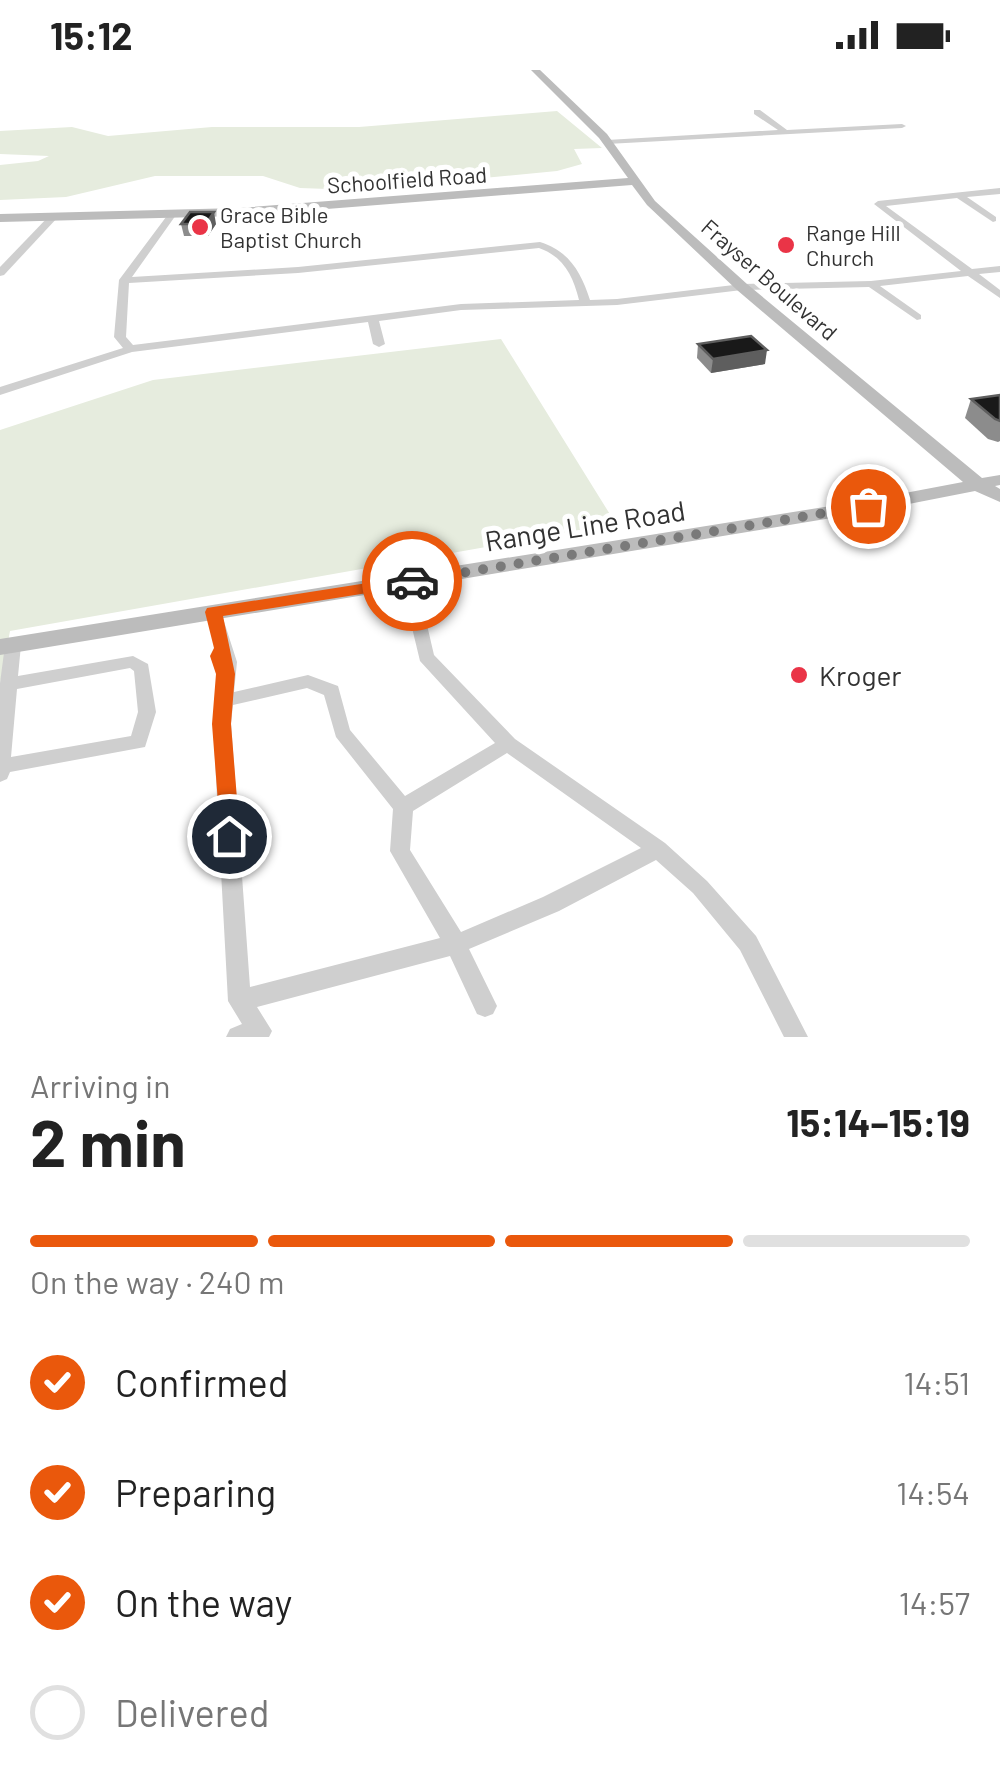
<!DOCTYPE html>
<html lang="en">
<head>
<meta charset="utf-8">
<style>
  body { margin:0; font-family:Barlow,sans-serif; background:#f2f2f2; color:#222; height:100vh; display:flex; flex-direction:column; font-size:38px; white-space:nowrap }
  * { box-sizing:border-box; margin:0 }
  p { font-size:32px; color:#767676 }
  .icon { flex:none; width:55px; height:55px; fill:none; stroke:currentColor; stroke-width:2; stroke-linecap:round; stroke-linejoin:round }
  .map { position:relative; height:967px; overflow:hidden }
  .side { display:flex; flex-direction:column; background:#fff; flex:1 }
  .side>* { flex:none }
  .pin { position:absolute; display:grid; place-items:center; width:85px; height:85px; color:#fff; margin:-42px; border:5px solid #fff; border-radius:50%; box-shadow:0 2px 10px #0007 }
  .courier { position:absolute; display:grid; place-items:center; width:100px; height:100px; margin:-50px; border:8px solid #ea580c; border-radius:50%; background:#fff; color:#222; box-shadow:0 2px 12px #0007 }
  .headline em { font-style:normal; font-weight:700 }
  .headline div { display:flex; flex-direction:column-reverse }
  .headline { display:flex; align-items:center; justify-content:space-between; height:170px; padding:0 30px }
  h1 { font-size:65px; font-weight:700; line-height:75px }
  .bar { display:grid; grid-template-columns:repeat(4,1fr); gap:15px 10px; align-content:center; height:120px; padding:0 30px }
  .bar i { height:12px; border-radius:8px; background:#e0e0e0 }
  .bar .current { background:#ea580c }
  .bar p { grid-column:span 4 }
  ol { padding:0 30px; list-style:none }
  li { display:flex; align-items:center; gap:30px; height:110px }
  li p { margin-inline-start:auto }
  li .icon { padding:10px; border-radius:50%; background:#ea580c; color:#fff; stroke-width:4 }
  li:last-child { color:#767676 }
  li i { width:55px; height:55px; border:5px solid #e0e0e0; border-radius:50% }
  .status { display:flex; justify-content:space-between; align-items:center; height:70px; padding:0 50px; background:#fff; direction:ltr }
  .status svg { height:28px; fill:currentColor }
  .map>svg:first-child { display:block }
  .green { fill:#e6ecde }
  .lines { fill:none; stroke-linecap:round; stroke-linejoin:round }
  .street { fill:#cfcfcf; fill-rule:evenodd }
  .secondary { fill:#bcbcbc; fill-rule:evenodd }
  .wall { fill:#8c8c8c }
  .shaded-wall { fill:#5e5e5e }
  .building { fill:#191919; stroke:#5e5e5e; stroke-width:2.5 }
  .route { fill:#ea580c }
  .done { stroke:#7a7a7a; stroke-width:10; stroke-dasharray:0 18 }
  .poi-dot { fill:#ea3447; stroke:#fff; stroke-width:4 }
  .labels { text-anchor:middle; dominant-baseline:central; stroke-width:10; stroke-linejoin:round; paint-order:stroke }
  .far-street-label { font-size:22px; fill:#323232; stroke:#fff }
  .far-poi-label { font-size:22px; fill:#323232; stroke:#fff; text-anchor:start }
  .street-label { font-size:28px; fill:#323232; stroke:#fff }
  .poi-label { font-size:28px; fill:#323232; stroke:#fff; text-anchor:start }
</style>
</head>
<body>
<div class="status"><b>15:12</b><svg viewBox="0 0 49 12"><path d="M0 12V9h3v3zM5 12V6h3v6zM10 12V3h3v9zM15 12V0h3v12zM26 1h20v11H26zM47 4h2v5h-2z"/></svg></div>
<div class="map">
<svg width="1000" height="967" viewBox="0 0 1000 967">
  <rect width="100%" height="100%" fill="#fff"/>
  <!-- green -->
  <g class="green">
    <polygon points="557,41 602,78 574,79 582,94 557,101 356,120 300,118 263,106 155,106 66,127 0,130 0,95 38,91 49,86 0,84 0,61 72,57 108,66 212,57 359,57"/>
    <polygon points="501,269 616,454 10,561 0,614 0,360 153,310"/>
  </g>
  <g class="lines">
    <!-- street -->
    <g class="street">
      <polygon points="754,40 760,40 787,60 902,54 906,56 902,58 607,74 603,72 607,70 778,60 754,44"/>
      <path d="M1000 118V124L967 127 996 147V151L993 152 957 128 886 136 972 199 1000 196V202L979 204 1000 220V228L968 206 880 216 921 245V249L917 250 869 217 742 220 617 235 461 240 379 251 385 274 379 277 373 274 368 252 132 282 0 325V317L123 278 114 267 119 210 169 143 172 142 176 145 132 207 298 197 540 172C569 181 581 202 590 230L617 229 742 214 871 211 961 201 874 134 878 131ZM539 178C564 187 573 206 579 230L461 234 133 275 126 267 129 213 298 203Z"/>
      <polygon points="50,145 58,147 4,205 0,206 0,197"/>
      <path d="M409 507 417 512 434 585 515 669 665 773 707 811 756 866 808 967H784L740 880 693 823 656 790 559 841 469 879 497 936 493 944 485 947 477 944 450 886 257 937 272 961 269 967H226L230 959 242 954 228 931 213 653 221 592 205 542 213 537 221 542 237 592 234 622 308 605 338 616 350 660 405 726 495 673 420 591 401 512ZM307 618 324 625 336 667 393 739 390 781 440 868 250 917 231 653 233 635ZM507 683 641 778 543 827 461 862 410 780 413 741Z"/>
      <path d="M13 569 19 571 21 575 18 606 133 586 148 594 156 642 145 677 10 702 7 709 0 712V613L5 575 7 571ZM130 598 134 601 138 642 131 666 11 687 17 619Z"/>
    </g>
    <!-- secondary -->
    <polygon class="secondary" points="531,0 540,0 607,64 655,131 747,214 982,408 1000,405 1000,415 995,416 1000,419 1000,432 975,421 868,442 0,585 0,569 868,430 963,412 737,220 647,135 632,115 239,146 0,152 0,144 239,138 628,108 599,68"/>
  </g>
  <!-- wall -->
  <g class="wall">
    <polygon points="181,154 216,154 208,166 184,166"/>
    <polygon points="698,274 765,294 711,303 697,288"/>
    <polygon points="1000,325 1000,371 998,372 988,369 965,348 971,329"/>
  </g>
  <!-- shaded-wall -->
  <g class="shaded-wall">
    <polygon points="214,142 216,154 208,166 206,154"/>
    <polygon points="767,280 765,294 711,303 713,289"/>
  </g>
  <!-- building -->
  <g class="building">
    <polygon points="190,142 214,142 206,154 181,154"/>
    <polygon points="751,266 767,280 713,289 698,274"/>
    <polygon points="1000,325 1000,351 995,349 971,329"/>
  </g>
  <!-- route -->
  <polygon class="route" points="412,506 420,511 418,515 223,546 235,604 231,654 240,766 229,775 221,772 212,654 216,604 210,586 214,578 205,542 207,538"/>
  <g class="lines">
    <!-- done -->
    <polyline class="done" points="412,511 868,436"/>
  </g>
  <!-- markers -->
  <g class="poi-dot">
    <circle cx="200" cy="157" r="10"/>
    <circle cx="786" cy="175" r="10"/>
    <circle cx="799" cy="605" r="10"/>
  </g>
  <g class="labels">
    <!-- far-street labels -->
    <g class="far-street-label">
      <text transform="translate(407 109) rotate(-4)">Schoolfield Road</text>
      <text transform="translate(770 209) rotate(41)">Frayser Boulevard</text>
    </g>
    <!-- far-poi labels -->
    <g class="far-poi-label">
      <text x="220" y="144">Grace Bible<tspan x="220" dy="25">Baptist Church</tspan></text>
      <text x="806" y="162">Range Hill<tspan x="806" dy="25">Church</tspan></text>
    </g>
    <!-- street labels -->
    <g class="street-label">
      <text transform="translate(585 455) rotate(-9)">Range Line Road</text>
    </g>
    <!-- poi labels -->
    <g class="poi-label">
      <text x="819" y="605">Kroger</text>
    </g>
  </g>
</svg>
<div class="pin" style="left:868px;top:436px;background:#ea580c"><svg class="icon" aria-label="bag" viewBox="0 0 24 24"><path d="M5 8h14l-1 12H6zM9 8a3 3 0 0 1 6 0"/></svg></div>
<div class="pin" style="left:229px;top:766px;background:#1f2937"><svg class="icon" aria-label="home" viewBox="0 0 24 24"><path d="M3 11l9-7 9 7M6 9v11h12V9"/></svg></div>
<div class="courier" style="left:412px;top:511px"><svg class="icon" aria-label="car" viewBox="0 0 24 24"><path d="M5 17H2v-5l4-1 3-4h7l3 4 3 1v5h-3M9 17h6M6 11h13"/><circle cx="7" cy="17" r="2"/><circle cx="17" cy="17" r="2"/></svg></div>
</div>
<section class="side">
<div class="headline"><div><h1>2 min</h1><p>Arriving in</p></div><em>15:14–15:19</em></div>
<div class="bar"><i class="current"></i><i class="current"></i><i class="current"></i><i></i><p>On the way · 240 m</p></div>
<ol>
<li><svg class="icon" aria-label="check" viewBox="0 0 24 24"><path d="M5 12l5 5 9-10"/></svg>Confirmed<p>14:51</p></li>
<li><svg class="icon" aria-label="check" viewBox="0 0 24 24"><path d="M5 12l5 5 9-10"/></svg>Preparing<p>14:54</p></li>
<li><svg class="icon" aria-label="check" viewBox="0 0 24 24"><path d="M5 12l5 5 9-10"/></svg>On the way<p>14:57</p></li>
<li><i></i>Delivered</li>
</ol>
</section>
</body>
</html>
